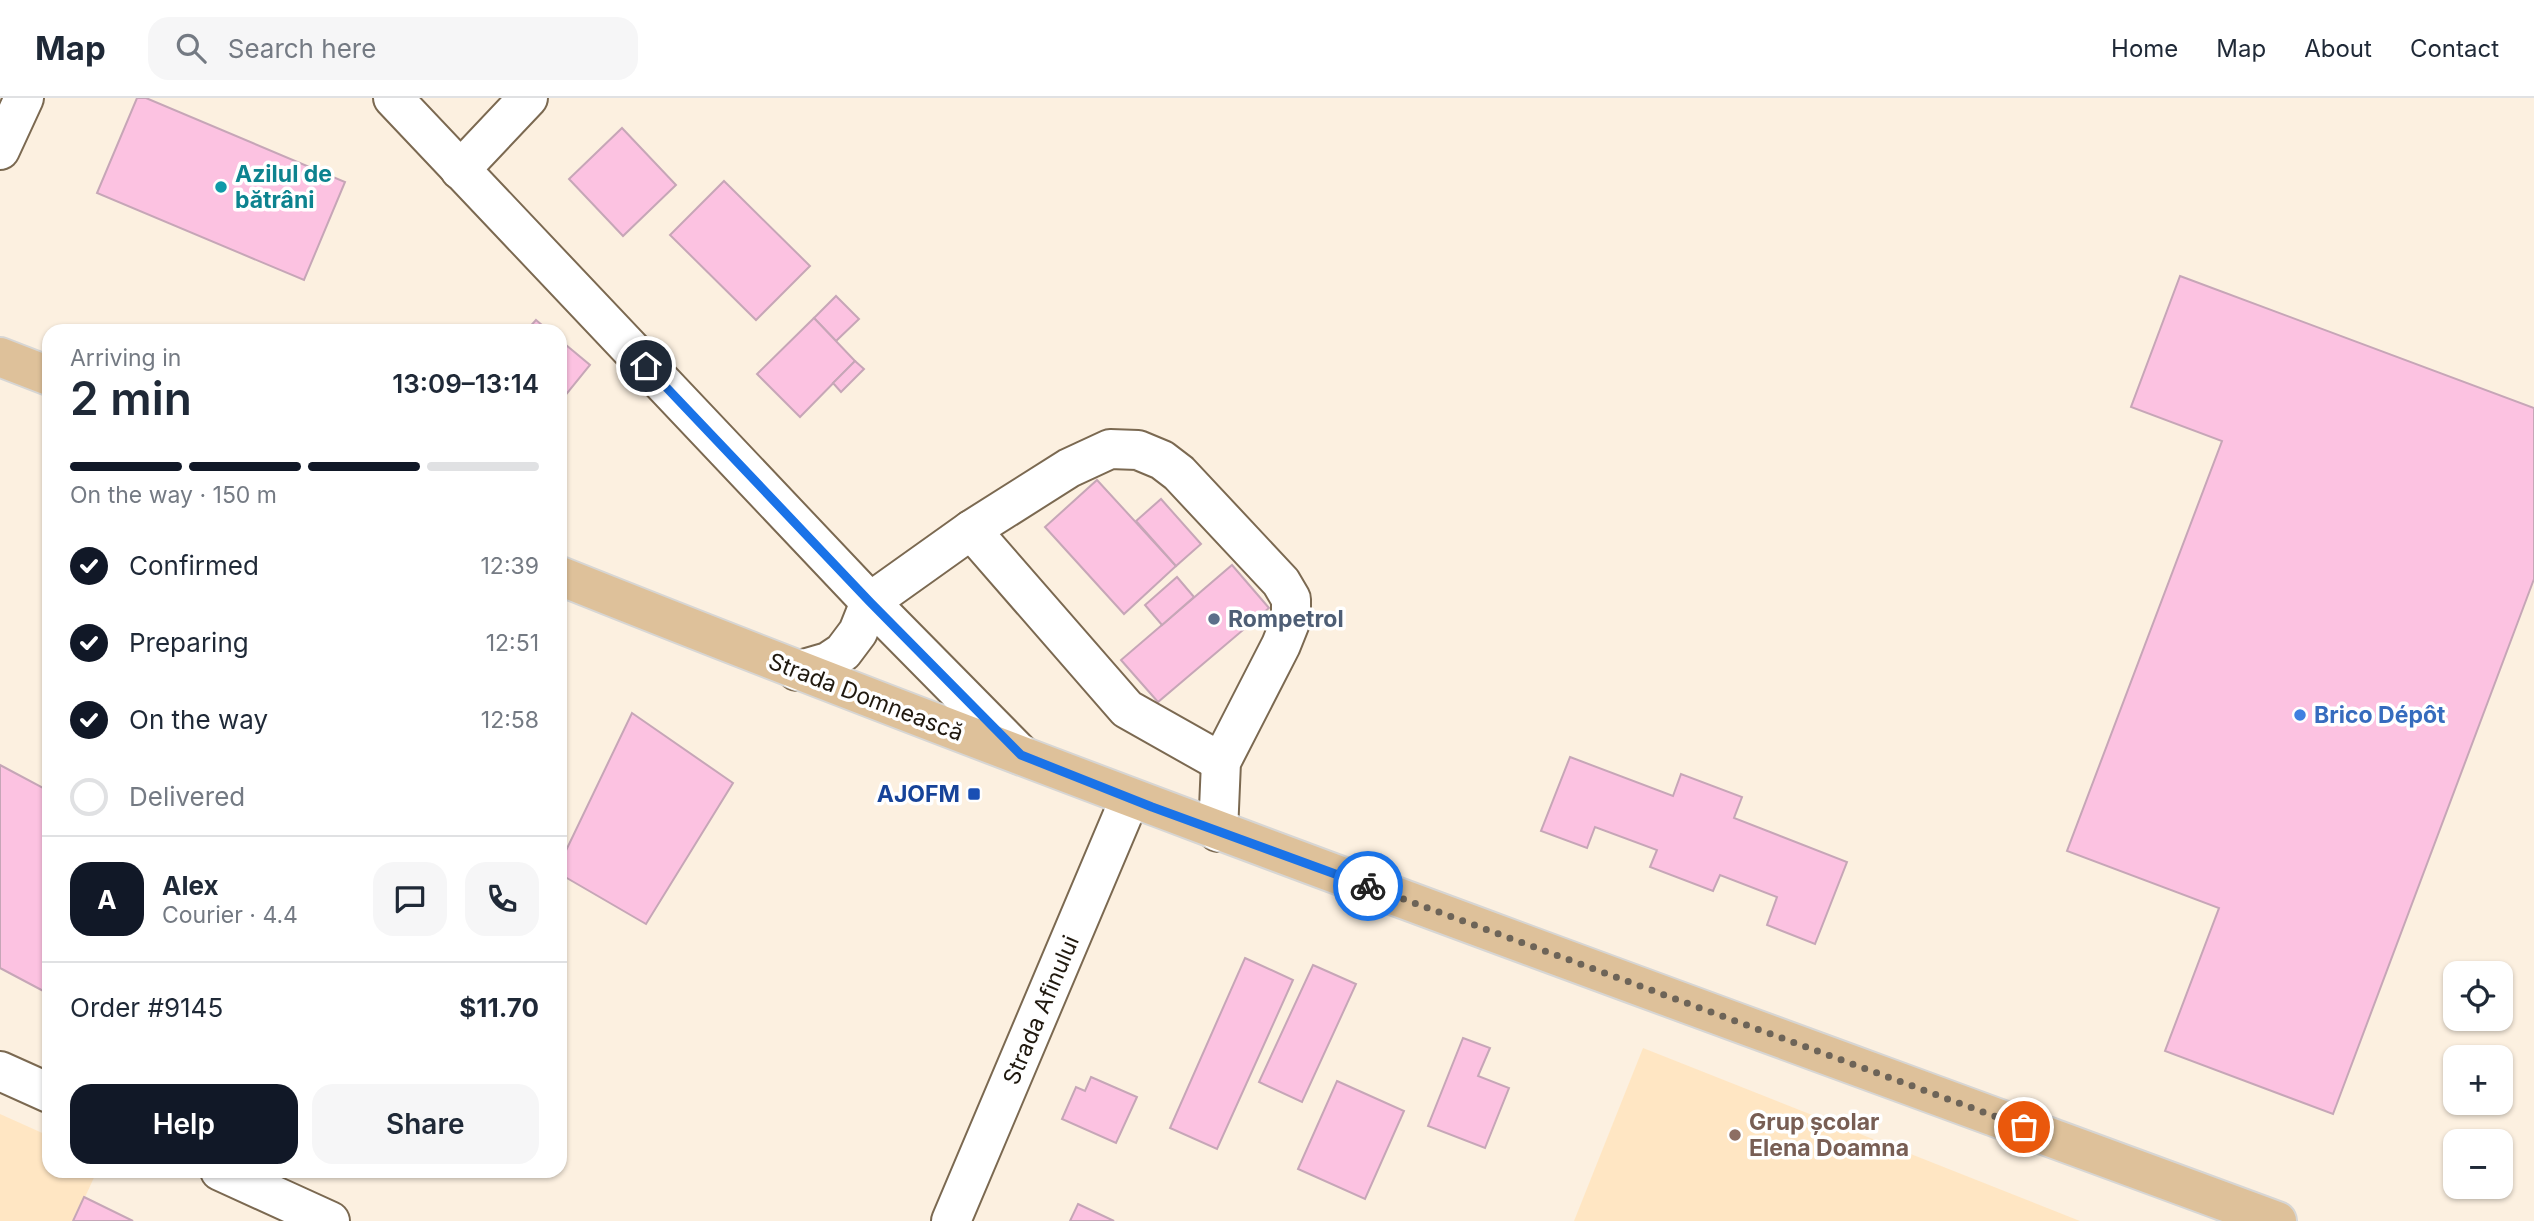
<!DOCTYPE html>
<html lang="en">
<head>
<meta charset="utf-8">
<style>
  body { margin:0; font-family:Inter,sans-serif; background:#f6f6f7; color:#1f2937; height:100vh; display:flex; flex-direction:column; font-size:26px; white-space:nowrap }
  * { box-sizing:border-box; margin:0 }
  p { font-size:23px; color:#747a83 }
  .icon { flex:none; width:38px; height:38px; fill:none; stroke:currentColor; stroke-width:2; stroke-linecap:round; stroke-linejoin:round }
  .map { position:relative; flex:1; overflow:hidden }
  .side { position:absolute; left:42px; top:226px; width:525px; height:854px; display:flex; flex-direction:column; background:#fff; border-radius:21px; box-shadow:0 2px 5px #0004 }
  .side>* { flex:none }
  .buttons { position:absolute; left:2443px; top:863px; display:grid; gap:14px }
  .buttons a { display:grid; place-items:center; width:70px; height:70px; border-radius:14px; background:#fff; box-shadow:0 2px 5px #0004; font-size:35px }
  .pin { position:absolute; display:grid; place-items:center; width:60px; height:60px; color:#fff; margin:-30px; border:4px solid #fff; border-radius:50%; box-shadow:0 2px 7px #0007 }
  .courier { position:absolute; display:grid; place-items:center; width:70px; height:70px; margin:-35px; border:5px solid #1a73e8; border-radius:50%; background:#fff; color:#222; box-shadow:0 2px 9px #0007 }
  .summary em { font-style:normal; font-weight:600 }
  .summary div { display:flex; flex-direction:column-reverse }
  .summary { display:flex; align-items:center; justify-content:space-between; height:119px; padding:0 28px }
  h1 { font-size:46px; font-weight:600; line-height:52px }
  .bar { display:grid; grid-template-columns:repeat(4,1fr); gap:10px 7px; align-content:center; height:84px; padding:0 28px }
  .bar i { height:9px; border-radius:5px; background:#e0e1e3 }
  .bar .current { background:#111827 }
  .bar p { grid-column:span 4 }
  .line { display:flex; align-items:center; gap:18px; padding:0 28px; border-top:2px solid #e0e1e3 }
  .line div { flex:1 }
  .round { display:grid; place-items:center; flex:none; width:74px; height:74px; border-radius:21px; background:#f6f6f7 }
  ol { padding:0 28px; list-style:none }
  li { display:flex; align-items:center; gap:21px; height:77px }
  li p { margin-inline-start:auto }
  li .icon { padding:7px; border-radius:50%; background:#111827; color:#fff; stroke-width:4 }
  li:last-child { color:#747a83 }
  li i { width:38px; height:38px; border:4px solid #e0e1e3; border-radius:50% }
  .primary-button { display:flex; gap:14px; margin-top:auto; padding:14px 28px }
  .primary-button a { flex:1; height:80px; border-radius:21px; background:#111827; color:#fff; font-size:28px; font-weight:600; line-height:80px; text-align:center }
  .primary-button a+a { background:#f6f6f7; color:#1f2937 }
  header { display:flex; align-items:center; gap:42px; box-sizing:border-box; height:98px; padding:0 35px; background:#fff; border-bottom:2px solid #e0e1e3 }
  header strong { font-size:33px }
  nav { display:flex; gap:38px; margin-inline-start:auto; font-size:24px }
  .search { width:490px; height:63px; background:#f6f6f7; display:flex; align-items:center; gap:18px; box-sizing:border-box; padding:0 24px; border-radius:21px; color:#747a83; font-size:26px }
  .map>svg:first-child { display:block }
  .built { fill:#ffe6c3 }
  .building { fill:#fcc2e1; stroke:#c6a6b7; stroke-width:2 }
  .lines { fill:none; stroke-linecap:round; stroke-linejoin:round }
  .minor-casing { stroke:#7b6951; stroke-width:42 }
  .major-casing { stroke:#d7d6d4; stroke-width:42 }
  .minor { stroke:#fff; stroke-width:38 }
  .major { stroke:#dec19a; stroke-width:38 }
  .done { stroke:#6d6458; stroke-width:7; stroke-dasharray:0 12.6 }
  .route { stroke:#1a73e8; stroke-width:9 }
  .culture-dot { fill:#0f9aa8; stroke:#fff; stroke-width:2.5 }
  .service-dot { fill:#5c6f8a; stroke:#fff; stroke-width:2.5 }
  .shop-dot { fill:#3f7fe0; stroke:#fff; stroke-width:2.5 }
  .transit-dot { fill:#1a4fb4; stroke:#fff; stroke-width:2.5 }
  .education-dot { fill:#8d6e63; stroke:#fff; stroke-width:2.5 }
  .labels { text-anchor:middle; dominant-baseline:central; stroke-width:7; stroke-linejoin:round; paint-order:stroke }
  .culture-label { font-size:23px; font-weight:bold; fill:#0d838f; stroke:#fff; text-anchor:start }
  .service-label { font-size:23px; font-weight:bold; fill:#4e5e75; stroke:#fff; text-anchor:start }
  .street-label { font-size:23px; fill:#20190f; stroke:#fff }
  .shop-label { font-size:23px; font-weight:bold; fill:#366cbe; stroke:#fff; text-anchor:start }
  .transit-label { font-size:23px; font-weight:bold; fill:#164399; stroke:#fff; text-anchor:end }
  .education-label { font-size:23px; font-weight:bold; fill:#785e54; stroke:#fff; text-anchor:start }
</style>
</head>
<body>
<header>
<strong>Map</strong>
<div class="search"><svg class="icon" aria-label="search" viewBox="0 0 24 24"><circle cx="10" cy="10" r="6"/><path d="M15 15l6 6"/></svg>Search here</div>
<nav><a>Home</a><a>Map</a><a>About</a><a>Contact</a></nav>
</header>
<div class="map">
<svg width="2534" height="1123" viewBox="0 0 2534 1123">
  <rect width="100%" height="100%" fill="#fcf0e0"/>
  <!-- built -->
  <g class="built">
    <polygon points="1643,950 2080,1123 1574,1123"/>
    <polygon points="0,1016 49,1038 49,1073 97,1073 74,1123 0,1123"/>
  </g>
  <!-- building -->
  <g class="building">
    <polygon points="137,0 146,0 345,84 304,182 97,95"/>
    <polygon points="622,30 676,87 623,138 569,81"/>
    <polygon points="724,83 810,168 756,222 670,137"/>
    <polygon points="2180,178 2534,310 2534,481 2333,1016 2165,953 2219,810 2067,753 2222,343 2131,309"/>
    <polygon points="836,198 859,221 836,243 814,220"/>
    <polygon points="814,220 855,263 800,319 757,276"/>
    <polygon points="536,222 549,233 526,233"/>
    <polygon points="560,242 590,267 560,304"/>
    <polygon points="855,263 864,271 841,294 833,285"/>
    <polygon points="1097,382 1176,468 1124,516 1045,429"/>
    <polygon points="1161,401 1201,446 1176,468 1136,423"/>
    <polygon points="1232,467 1269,510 1158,604 1121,562"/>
    <polygon points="1177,479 1194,499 1162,527 1145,507"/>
    <polygon points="632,615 733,685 646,826 560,776 560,765"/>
    <polygon points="1570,659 1673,698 1681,676 1742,699 1734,720 1847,764 1815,846 1767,827 1777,799 1720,777 1713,793 1650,769 1657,752 1595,729 1587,750 1541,733"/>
    <polygon points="0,667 49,693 49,896 0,870"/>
    <polygon points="1245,860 1293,882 1217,1051 1170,1030"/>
    <polygon points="1313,867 1356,886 1302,1004 1259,984"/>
    <polygon points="1463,940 1490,950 1478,978 1509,990 1485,1050 1428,1028"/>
    <polygon points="1091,979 1137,999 1116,1045 1062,1021 1076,989 1085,993"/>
    <polygon points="1337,983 1404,1013 1365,1101 1298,1071"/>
    <polygon points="84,1099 133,1123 73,1123"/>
    <polygon points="1078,1106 1114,1123 1070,1123"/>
  </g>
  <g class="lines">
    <defs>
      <g id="minor">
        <polyline points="393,0 870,504 1021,657"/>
        <polyline points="0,52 24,0"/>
        <polyline points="460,72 528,0"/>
        <polyline points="971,432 1127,611 1221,664"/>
        <polyline points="797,573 828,564 843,554 858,534 870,504 971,432 1069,370 1110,351 1138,352 1162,362 1179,375 1281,484 1291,501 1291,522 1281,547 1221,664 1218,734"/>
        <polyline points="0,973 49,995"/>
        <polyline points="220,1073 330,1123"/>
        <polyline points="951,1123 1130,700"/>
      </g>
      <g id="major">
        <polyline points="0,259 49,278"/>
        <path d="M560 478C1128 705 1704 911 2277 1123"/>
      </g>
    </defs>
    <!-- minor casing -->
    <use href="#minor" class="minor-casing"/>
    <!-- major casing -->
    <use href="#major" class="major-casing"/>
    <!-- minor -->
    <use href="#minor" class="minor"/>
    <!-- major -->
    <use href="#major" class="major"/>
  </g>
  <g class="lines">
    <!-- done -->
    <polyline class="done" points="1368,788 2024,1029"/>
    <!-- route -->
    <polyline class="route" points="646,268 870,504 1021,657 1152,709 1368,788"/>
  </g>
  <!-- markers -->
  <circle class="culture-dot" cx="221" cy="89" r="7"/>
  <circle class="service-dot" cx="1214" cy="521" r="7"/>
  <circle class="shop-dot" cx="2300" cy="617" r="7"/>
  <rect class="transit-dot" x="967" y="689" width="14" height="14" rx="3.5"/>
  <circle class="education-dot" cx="1735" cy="1037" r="7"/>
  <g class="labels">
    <!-- culture labels -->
    <g class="culture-label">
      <text x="235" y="76">Azilul de<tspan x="235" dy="26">bătrâni</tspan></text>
    </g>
    <!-- service labels -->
    <g class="service-label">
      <text x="1228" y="521">Rompetrol</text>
    </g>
    <!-- street labels -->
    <g class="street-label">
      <text transform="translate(866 599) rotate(21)">Strada Domnească</text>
      <text transform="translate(1041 912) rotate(-67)">Strada Afinului</text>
    </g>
    <!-- shop labels -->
    <g class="shop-label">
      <text x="2314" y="617">Brico Dépôt</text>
    </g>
    <!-- transit labels -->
    <g class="transit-label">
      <text x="960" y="696">AJOFM</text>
    </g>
    <!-- education labels -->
    <g class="education-label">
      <text x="1749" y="1024">Grup școlar<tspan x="1749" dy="26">Elena Doamna</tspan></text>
    </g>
  </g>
</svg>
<div class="buttons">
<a><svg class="icon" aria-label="locate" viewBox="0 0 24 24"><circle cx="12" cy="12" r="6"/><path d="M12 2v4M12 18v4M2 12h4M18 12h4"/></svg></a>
<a>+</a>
<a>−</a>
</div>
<div class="pin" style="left:2024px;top:1029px;background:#ea580c"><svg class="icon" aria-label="bag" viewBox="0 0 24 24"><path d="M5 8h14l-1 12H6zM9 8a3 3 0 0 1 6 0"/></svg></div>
<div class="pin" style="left:646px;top:268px;background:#1f2937"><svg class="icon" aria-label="home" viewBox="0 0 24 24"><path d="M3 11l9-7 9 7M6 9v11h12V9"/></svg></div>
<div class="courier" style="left:1368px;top:788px"><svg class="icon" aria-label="bike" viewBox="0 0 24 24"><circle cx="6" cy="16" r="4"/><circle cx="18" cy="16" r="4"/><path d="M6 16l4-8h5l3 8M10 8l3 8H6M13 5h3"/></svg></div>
<section class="side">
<div class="summary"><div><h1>2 min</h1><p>Arriving in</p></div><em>13:09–13:14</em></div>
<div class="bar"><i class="current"></i><i class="current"></i><i class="current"></i><i></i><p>On the way · 150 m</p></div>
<ol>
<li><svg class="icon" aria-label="check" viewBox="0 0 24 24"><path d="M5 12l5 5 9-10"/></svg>Confirmed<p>12:39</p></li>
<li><svg class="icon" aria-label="check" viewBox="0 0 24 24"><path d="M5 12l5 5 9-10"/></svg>Preparing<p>12:51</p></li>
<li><svg class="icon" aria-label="check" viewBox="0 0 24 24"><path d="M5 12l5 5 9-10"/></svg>On the way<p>12:58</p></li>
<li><i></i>Delivered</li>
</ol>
<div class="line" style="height:126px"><b class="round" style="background:#111827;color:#fff">A</b><div><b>Alex</b><p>Courier · 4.4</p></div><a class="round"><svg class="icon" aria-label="chat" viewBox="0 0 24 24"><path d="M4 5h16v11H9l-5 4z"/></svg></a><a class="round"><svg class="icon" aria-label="phone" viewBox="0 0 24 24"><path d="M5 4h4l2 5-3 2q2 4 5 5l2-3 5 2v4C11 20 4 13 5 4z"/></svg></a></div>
<div class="line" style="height:91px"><div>Order #9145</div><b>$11.70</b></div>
<div class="primary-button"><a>Help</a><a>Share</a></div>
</section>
</div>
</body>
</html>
